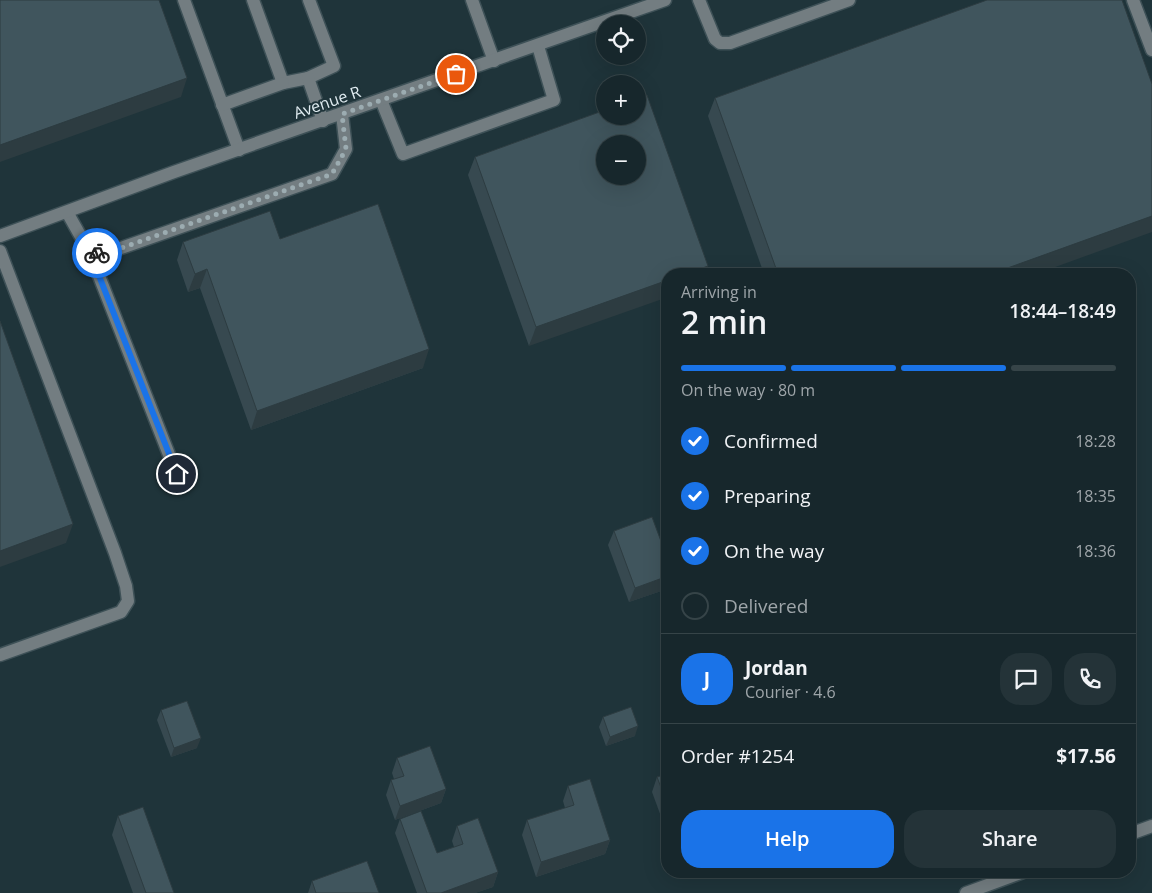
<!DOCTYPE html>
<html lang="en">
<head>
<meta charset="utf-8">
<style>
  body { margin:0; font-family:"Open Sans",sans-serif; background:#243338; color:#f1f3f6; height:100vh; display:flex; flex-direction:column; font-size:19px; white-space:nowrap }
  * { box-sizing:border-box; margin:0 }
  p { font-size:16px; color:#9ea5a9 }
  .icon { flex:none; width:28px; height:28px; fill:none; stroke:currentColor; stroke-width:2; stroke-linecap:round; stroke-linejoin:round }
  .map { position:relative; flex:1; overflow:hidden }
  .drawer { position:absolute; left:661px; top:268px; width:475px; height:610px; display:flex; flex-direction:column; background:#17272c; border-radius:20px; box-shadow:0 5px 20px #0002,0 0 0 1px #364448 }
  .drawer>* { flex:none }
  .buttons { position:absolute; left:596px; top:15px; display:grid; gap:10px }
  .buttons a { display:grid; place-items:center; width:50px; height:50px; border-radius:50%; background:#17272c; box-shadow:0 5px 20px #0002,0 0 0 1px #364448; font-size:25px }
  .pin { position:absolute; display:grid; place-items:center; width:42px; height:42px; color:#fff; margin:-21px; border:2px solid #fff; border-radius:50%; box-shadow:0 1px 5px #0007 }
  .courier { position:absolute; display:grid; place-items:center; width:50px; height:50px; margin:-25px; border:4px solid #1a73e8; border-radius:50%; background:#fff; color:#222; box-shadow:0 1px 6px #0007 }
  .headline em { font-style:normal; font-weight:600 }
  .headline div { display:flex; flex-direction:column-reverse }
  .headline { display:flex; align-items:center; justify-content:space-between; height:85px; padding:0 20px }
  h1 { font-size:32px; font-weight:600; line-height:38px }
  .bar { display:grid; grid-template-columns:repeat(4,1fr); gap:8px 5px; align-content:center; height:60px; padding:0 20px }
  .bar i { height:6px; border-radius:4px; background:#364448 }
  .bar .on { background:#1a73e8 }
  .bar p { grid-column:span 4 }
  .line { display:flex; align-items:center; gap:12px; padding:0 20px; border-top:1px solid #364448 }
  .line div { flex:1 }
  .round { display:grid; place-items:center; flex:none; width:52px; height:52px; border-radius:20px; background:#243338 }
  ol { padding:0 20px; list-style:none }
  li { display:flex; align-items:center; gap:15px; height:55px }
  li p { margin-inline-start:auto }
  li .icon { padding:5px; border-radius:50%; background:#1a73e8; color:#fff; stroke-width:4 }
  li:last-child { color:#9ea5a9 }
  li i { width:28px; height:28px; border:2px solid #364448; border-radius:50% }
  .cta { display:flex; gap:10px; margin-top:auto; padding:10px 20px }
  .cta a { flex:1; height:58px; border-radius:20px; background:#1a73e8; color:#fff; font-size:20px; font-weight:600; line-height:58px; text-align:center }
  .cta a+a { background:#243338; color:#f1f3f6 }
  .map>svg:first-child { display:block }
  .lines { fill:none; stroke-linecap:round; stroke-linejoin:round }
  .minor-casing { stroke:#3e5157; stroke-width:15 }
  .minor { stroke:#737d81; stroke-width:12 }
  .wall { fill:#374950 }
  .shaded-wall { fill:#2d3c41 }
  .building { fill:#40555d; stroke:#2d3c41; fill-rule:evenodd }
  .done { stroke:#9cacb1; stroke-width:5; stroke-dasharray:0 9 }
  .route { stroke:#1a73e8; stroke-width:6 }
  .labels { text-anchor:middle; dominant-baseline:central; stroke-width:4; stroke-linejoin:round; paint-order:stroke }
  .street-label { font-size:16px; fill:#e0ecf1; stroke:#1f343a }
</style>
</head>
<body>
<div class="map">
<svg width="1152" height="893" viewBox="0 0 1152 893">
  <rect width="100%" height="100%" fill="#1f343a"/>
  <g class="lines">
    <defs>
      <g id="minor">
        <polyline points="184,0 239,150"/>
        <polyline points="253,0 283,83 308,78 334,66 309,0"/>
        <polyline points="472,0 494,61"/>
        <polyline points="699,0 715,39 720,43 730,43 849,0"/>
        <polyline points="1133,0 1152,50"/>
        <polyline points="308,78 323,121"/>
        <polyline points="381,100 403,154 554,100 538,46"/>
        <polyline points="222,105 283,83"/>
        <polyline points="67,212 90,253 104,254 332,174 346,149 342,114"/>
        <polyline points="0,236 174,172 665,0"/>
        <polyline points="0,251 115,553 126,586 128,601 121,612 0,655"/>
        <polyline points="90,253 177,475"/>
        <polyline points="1130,834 1152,826"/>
        <polyline points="966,893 1026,871"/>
      </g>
    </defs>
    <!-- minor casing -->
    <use href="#minor" class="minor-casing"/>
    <!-- minor -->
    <use href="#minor" class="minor"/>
  </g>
  <!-- wall -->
  <g class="wall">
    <polygon points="647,95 529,346 468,175 475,157"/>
    <polygon points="715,98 1036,274 764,274 708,116"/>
    <polygon points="280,239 423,368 251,430 200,288 188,292 177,260 183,242"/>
    <polygon points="614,531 667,589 629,602 608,545"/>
    <polygon points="161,710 197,748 171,757 157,720"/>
    <polygon points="603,717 635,736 606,746 599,727"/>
    <polygon points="397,758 446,789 441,803 395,820 386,795 391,780 394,779 392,773"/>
    <polygon points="668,774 668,829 666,830 652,792 657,777"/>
    <polygon points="568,786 610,840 605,854 536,877 522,835 527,820 565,808 563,801"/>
    <polygon points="118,816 174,893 133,893 112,835"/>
    <polygon points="400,819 437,853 454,847 452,841 457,826 498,872 493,887 475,893 417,893 395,833"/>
    <polygon points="312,881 379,893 308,893"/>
  </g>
  <!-- shaded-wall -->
  <g class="shaded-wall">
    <polygon points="187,78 181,97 0,162 0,145"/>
    <polygon points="1152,216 1152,232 1036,274 991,274"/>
    <polygon points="708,266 705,274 686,274"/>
    <polygon points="207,269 200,288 188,292 195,274"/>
    <polygon points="668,280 668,297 529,346 536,327"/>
    <polygon points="429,349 423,368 251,430 257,411"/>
    <polygon points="73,524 66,543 0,567 0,551"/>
    <polygon points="668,576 667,589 629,602 635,588"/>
    <polygon points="638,726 635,736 606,746 610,737"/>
    <polygon points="201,738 197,748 171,757 174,748"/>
    <polygon points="446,789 441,803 395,820 400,806"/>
    <polygon points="610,840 605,854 536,877 541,862"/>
    <polygon points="498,872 493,887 475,893 441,893"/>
  </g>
  <!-- building -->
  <g class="building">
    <polygon points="0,0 159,0 187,78 0,145"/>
    <polygon points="987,0 1122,0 1152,84 1152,216 991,274 778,274 715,98"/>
    <path d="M647 95 708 266 686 274H668V280L536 327 475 157 605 110V116H638V98ZM605 144H638V176H605Z"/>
    <polygon points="378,204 429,349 257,411 207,269 195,274 183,242 270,211 280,239"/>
    <polygon points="0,321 73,524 0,551"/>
    <polygon points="652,517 668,560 668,576 635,588 614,531"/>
    <polygon points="187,701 201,738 174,748 161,710"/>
    <polygon points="631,707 638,726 610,737 603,717"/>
    <polygon points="430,746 446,789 400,806 391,780 404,776 397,758"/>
    <polygon points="668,774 668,806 657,777"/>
    <polygon points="590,779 610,840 541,862 527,820 574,805 568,786"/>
    <polygon points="143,807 174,893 146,893 118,816"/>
    <polygon points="421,811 437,853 463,844 457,826 478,818 498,872 441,893 427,893 400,819"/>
    <polygon points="367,861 379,893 316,893 312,881"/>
  </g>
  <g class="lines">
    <!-- done -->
    <polyline class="done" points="97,253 104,254 332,174 346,149 342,114 456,74"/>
    <!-- route -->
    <polyline class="route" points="97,253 90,253 177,474"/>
  </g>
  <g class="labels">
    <!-- street labels -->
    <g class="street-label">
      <text transform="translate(327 102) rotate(-19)">Avenue R</text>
    </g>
  </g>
</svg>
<div class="buttons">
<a><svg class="icon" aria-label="locate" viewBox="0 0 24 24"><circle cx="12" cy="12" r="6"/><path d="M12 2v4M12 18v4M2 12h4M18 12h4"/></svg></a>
<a>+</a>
<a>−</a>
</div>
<div class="pin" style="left:456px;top:74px;background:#ea580c"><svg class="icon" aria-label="bag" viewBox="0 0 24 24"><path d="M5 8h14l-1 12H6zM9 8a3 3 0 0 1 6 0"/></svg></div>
<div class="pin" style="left:177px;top:474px;background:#1f2937"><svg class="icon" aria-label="home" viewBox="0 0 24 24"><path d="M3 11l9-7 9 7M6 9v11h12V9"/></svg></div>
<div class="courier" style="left:97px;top:253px"><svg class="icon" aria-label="bike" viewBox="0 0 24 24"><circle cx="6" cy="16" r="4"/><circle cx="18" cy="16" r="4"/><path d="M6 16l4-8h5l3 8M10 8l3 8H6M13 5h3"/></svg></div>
<section class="drawer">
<div class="headline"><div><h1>2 min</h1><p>Arriving in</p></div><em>18:44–18:49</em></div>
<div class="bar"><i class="on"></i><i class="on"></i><i class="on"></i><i></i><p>On the way · 80 m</p></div>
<ol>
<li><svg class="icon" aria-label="check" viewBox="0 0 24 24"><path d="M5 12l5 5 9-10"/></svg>Confirmed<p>18:28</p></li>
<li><svg class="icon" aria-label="check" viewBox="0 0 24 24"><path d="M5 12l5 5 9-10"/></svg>Preparing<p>18:35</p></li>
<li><svg class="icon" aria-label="check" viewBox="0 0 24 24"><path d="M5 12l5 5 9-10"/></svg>On the way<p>18:36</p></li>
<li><i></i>Delivered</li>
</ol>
<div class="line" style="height:90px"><b class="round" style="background:#1a73e8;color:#fff">J</b><div><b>Jordan</b><p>Courier · 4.6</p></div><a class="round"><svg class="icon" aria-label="chat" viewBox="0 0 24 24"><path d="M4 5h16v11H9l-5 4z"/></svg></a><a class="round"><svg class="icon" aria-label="phone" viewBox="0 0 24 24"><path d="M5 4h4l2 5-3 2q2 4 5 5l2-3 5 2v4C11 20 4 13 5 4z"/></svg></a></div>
<div class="line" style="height:65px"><div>Order #1254</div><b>$17.56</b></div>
<div class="cta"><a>Help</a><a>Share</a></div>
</section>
</div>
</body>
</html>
